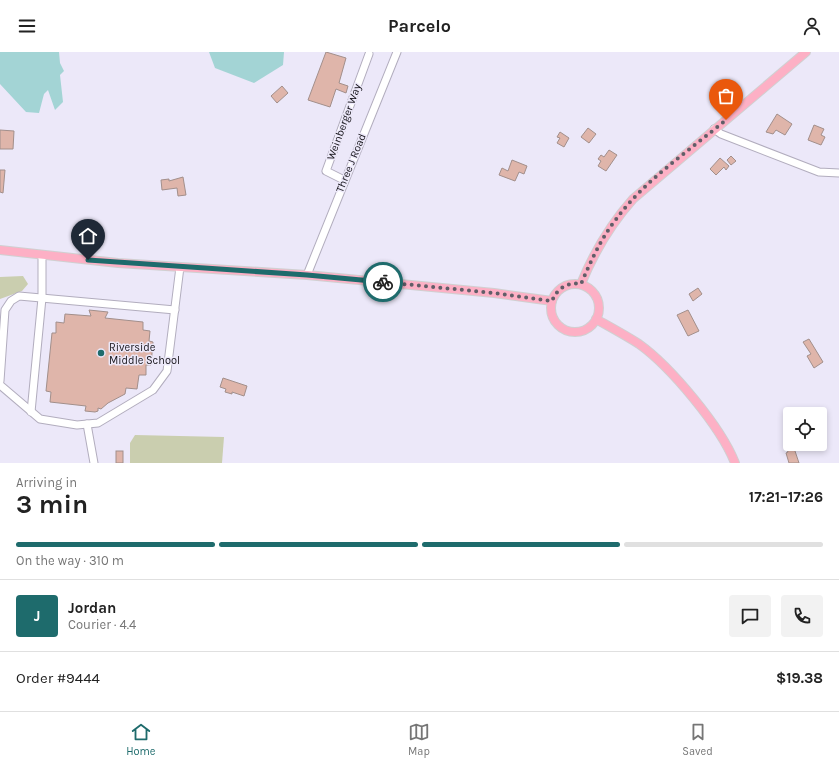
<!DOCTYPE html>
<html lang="en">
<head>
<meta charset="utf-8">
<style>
  body { margin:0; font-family:Karla,sans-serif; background:#f2f2f2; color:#222; height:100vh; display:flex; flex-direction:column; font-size:15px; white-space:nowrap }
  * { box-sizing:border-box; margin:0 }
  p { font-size:13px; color:#767676 }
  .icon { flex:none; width:22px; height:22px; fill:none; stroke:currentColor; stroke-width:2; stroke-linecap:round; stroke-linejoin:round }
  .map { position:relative; height:411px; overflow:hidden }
  .side { display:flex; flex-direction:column; background:#fff; flex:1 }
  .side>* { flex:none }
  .controls { position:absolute; left:783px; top:355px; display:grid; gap:8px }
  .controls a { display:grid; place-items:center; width:44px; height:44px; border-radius:4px; background:#fff; box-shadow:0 2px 6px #0003; font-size:20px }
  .pin { position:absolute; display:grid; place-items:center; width:34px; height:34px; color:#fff; margin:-41px -17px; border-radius:50% 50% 50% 0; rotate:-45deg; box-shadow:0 0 4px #0007 }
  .pin .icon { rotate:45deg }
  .courier { position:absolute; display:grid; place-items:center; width:40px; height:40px; margin:-20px; border:3px solid #1e6b6c; border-radius:50%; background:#fff; color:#222; box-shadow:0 1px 5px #0007 }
  .summary em { font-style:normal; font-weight:700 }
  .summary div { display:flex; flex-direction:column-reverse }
  .summary { display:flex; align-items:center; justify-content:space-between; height:68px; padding:0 16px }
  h1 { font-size:26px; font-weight:700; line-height:30px }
  .bar { display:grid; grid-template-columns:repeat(4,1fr); gap:6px 4px; align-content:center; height:48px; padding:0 16px }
  .bar i { height:5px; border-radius:3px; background:#e0e0e0 }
  .bar .current { background:#1e6b6c }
  .bar p { grid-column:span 4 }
  .line { display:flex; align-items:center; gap:10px; padding:0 16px; border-top:1px solid #e0e0e0 }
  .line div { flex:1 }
  .round { display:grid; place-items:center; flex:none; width:42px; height:42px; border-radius:4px; background:#f2f2f2 }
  header { display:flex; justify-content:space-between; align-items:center; height:52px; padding:0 16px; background:#fff; font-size:18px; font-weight:700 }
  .menu { display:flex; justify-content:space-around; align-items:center; height:56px; border-top:1px solid #e0e0e0; background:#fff; font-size:11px; color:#767676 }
  .menu a { display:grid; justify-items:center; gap:2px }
  .menu .current { color:#1e6b6c }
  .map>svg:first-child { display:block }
  .green { fill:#caceaf }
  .water { fill:#a3d4d5 }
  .building { fill:#dfb5aa; stroke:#a28f8b }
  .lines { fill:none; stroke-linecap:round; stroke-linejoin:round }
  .minor-casing { stroke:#b2adbe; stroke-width:9 }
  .major-casing { stroke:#d0d0d1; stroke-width:10 }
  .minor { stroke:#fff; stroke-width:7 }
  .major { stroke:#fdb0c5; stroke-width:8 }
  .done { stroke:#615e68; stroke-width:4; stroke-dasharray:0 7.2 }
  .route { stroke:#1e6b6c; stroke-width:5 }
  .poi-dot { fill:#1e6b6c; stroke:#ece8f9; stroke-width:1.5 }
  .labels { text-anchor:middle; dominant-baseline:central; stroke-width:3; stroke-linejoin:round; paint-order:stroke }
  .street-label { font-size:11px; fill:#16141a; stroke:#ece8f9 }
  .poi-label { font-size:11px; fill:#16141a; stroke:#ece8f9; text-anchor:start }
</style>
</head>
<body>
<header><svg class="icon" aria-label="menu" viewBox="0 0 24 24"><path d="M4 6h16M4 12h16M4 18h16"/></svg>Parcelo<svg class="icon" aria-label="person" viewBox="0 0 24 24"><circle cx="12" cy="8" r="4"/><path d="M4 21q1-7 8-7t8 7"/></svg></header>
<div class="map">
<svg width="839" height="411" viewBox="0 0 839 411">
  <rect width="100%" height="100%" fill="#ece8f9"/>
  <!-- green -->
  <g class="green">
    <polygon points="23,224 28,232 22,239 0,247 0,225"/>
    <polygon points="135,383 224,385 222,411 130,411 130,391"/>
  </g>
  <!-- water -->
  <g class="water">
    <polygon points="0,0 59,0 60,11 64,19 60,23 63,50 55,58 48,38 44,42 39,61 26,60 0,32"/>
    <polygon points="209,0 284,0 283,13 254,31 215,16"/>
  </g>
  <!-- building -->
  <g class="building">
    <polygon points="326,0 346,6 339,31 348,34 346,41 336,37 330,55 308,48"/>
    <polygon points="282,34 288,41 277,51 271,44"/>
    <polygon points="777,62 792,72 785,83 776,78 773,82 766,80"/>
    <polygon points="814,73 824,77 821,83 825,85 821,93 808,88"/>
    <polygon points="588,76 596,82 589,91 581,85"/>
    <polygon points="0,78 14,79 13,97 0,97"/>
    <polygon points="560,80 569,86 564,95 557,91 560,86 557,85"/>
    <polygon points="609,98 617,103 606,119 598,114 601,109 598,107 601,103 604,105"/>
    <polygon points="731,104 736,109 731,113 727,108"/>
    <polygon points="720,106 729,114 726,118 724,115 716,123 710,117"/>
    <polygon points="512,108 527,114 524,122 519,120 515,129 499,123 502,116 508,119"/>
    <polygon points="0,118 5,118 3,141 0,140"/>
    <polygon points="183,125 186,143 178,144 177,136 162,138 161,128 169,127 169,129"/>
    <polygon points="698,236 702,242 693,249 689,242"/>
    <polygon points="89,258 108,260 105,266 143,270 143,278 150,279 149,289 153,290 151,313 146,313 146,323 139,323 137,337 126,336 125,342 108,351 101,357 98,356 98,359 95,360 85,359 86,354 50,350 51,340 46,339 52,281 56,281 56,270 64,271 65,262 91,264"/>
    <polygon points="688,258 699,279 688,284 677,263"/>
    <polygon points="809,287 823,310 814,316 807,304 811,302 803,290"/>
    <polygon points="223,326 247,334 244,344 232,340 232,342 225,340 226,337 220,335"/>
    <polygon points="793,393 799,411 789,411 786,401 788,400 786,395"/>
    <rect x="116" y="399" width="7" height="12"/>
  </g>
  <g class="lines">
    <defs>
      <g id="minor">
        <polyline points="714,77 721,82 819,120 839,121"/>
        <polyline points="344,128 326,119 369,2"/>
        <polyline points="307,223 397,0"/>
        <polyline points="0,329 5,258 11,249 19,244 175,258"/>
        <polyline points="0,333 40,367 77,373 98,371 153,338 167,319 180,215"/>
        <polyline points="31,360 42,246 42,203"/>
        <polyline points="87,372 94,411"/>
      </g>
      <g id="major">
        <polyline points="0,198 118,211 307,223 494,241 552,249"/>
        <circle cx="575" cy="256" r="24"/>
        <path d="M581 232C594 200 610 173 633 147L806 0"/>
        <path d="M596 267C610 275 625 283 639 292 671 315 721 375 735 411"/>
      </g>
    </defs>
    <!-- minor casing -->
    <use href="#minor" class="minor-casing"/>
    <!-- major casing -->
    <use href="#major" class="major-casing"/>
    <!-- minor -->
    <use href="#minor" class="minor"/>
    <!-- major -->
    <use href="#major" class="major"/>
  </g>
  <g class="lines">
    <!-- done -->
    <path class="done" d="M383 230 494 241 552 249C557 236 568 230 581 232 591 209 601 186 617 166 644 129 691 97 726 68"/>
    <!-- route -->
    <polyline class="route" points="88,208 307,223 383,230"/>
  </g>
  <!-- markers -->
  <circle class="poi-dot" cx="101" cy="301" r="4"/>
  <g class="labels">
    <!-- street labels -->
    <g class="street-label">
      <text transform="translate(344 70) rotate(-70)">Weinberger Way</text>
      <text transform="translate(351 111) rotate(-68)">Three J Road</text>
    </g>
    <!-- poi labels -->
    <g class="poi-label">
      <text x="109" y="295">Riverside<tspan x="109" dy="13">Middle School</tspan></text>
    </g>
  </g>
</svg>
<div class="controls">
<a><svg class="icon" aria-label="locate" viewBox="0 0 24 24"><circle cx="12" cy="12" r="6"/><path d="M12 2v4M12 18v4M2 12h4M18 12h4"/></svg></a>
</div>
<div class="pin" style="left:726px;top:68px;background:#ea580c"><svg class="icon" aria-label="bag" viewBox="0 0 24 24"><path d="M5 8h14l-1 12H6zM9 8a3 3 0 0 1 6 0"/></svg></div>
<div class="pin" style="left:88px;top:208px;background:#1f2937"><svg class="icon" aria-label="home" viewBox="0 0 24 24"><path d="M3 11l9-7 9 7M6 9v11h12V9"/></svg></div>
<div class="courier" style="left:383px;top:230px"><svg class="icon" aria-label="bike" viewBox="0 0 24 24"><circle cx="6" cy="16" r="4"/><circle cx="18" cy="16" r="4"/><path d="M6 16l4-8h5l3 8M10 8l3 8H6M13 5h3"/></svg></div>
</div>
<section class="side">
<div class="summary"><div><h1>3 min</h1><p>Arriving in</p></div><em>17:21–17:26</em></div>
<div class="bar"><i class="current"></i><i class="current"></i><i class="current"></i><i></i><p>On the way · 310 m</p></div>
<div class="line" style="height:72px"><b class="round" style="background:#1e6b6c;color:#fff">J</b><div><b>Jordan</b><p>Courier · 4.4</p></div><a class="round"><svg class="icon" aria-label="chat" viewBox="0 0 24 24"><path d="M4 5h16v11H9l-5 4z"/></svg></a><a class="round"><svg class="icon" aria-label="phone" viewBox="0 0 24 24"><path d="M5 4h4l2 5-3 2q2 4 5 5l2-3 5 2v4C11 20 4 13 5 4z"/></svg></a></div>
<div class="line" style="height:52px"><div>Order #9444</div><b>$19.38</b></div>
</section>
<nav class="menu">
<a class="current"><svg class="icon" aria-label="home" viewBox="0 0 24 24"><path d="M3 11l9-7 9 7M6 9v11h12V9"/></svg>Home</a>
<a><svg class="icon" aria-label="map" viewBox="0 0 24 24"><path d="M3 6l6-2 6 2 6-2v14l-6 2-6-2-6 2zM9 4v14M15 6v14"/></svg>Map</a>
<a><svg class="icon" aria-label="saved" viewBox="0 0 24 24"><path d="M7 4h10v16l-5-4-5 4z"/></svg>Saved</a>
</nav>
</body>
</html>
